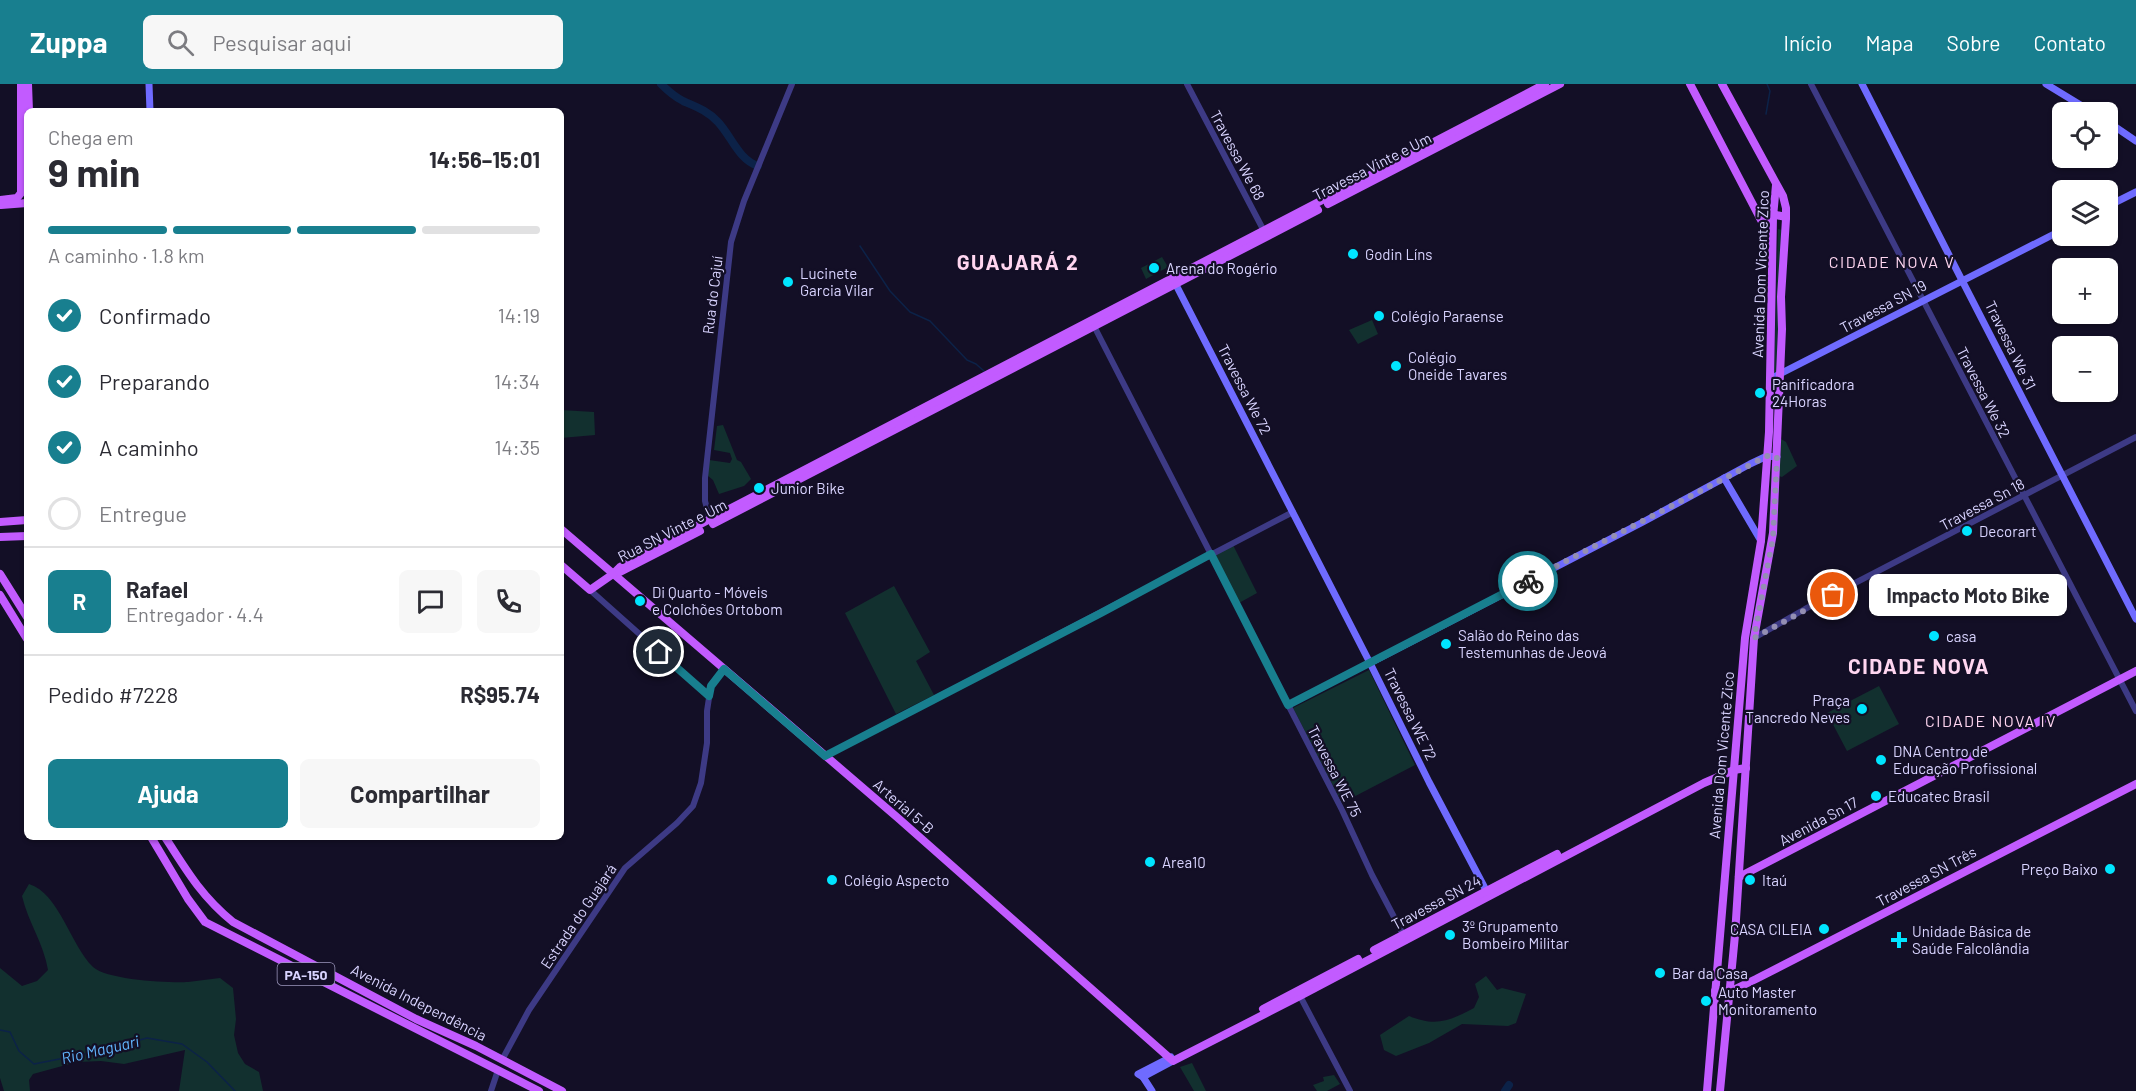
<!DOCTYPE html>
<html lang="pt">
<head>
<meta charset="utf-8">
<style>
  body { margin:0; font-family:Barlow,sans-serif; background:#f7f7f7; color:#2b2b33; height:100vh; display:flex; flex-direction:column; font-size:22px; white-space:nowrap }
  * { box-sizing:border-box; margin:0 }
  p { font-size:20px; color:#7c7c81 }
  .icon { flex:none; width:33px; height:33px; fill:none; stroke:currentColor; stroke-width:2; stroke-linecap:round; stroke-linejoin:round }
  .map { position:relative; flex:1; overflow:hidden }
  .side { position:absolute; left:24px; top:24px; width:540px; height:732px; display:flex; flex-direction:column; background:#fff; border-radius:9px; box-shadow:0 2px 4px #0004 }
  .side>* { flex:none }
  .controls { position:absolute; left:2052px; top:18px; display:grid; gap:12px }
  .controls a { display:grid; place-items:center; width:66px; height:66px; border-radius:9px; background:#fff; box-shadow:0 2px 4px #0004; font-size:30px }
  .pin { position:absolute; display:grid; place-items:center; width:51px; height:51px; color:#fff; margin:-26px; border:3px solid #fff; border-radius:50%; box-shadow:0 2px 6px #0007 }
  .courier { position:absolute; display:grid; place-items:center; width:60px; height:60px; margin:-30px; border:4px solid #187f8f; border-radius:50%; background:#fff; color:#222; box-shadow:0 2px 8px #0007 }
  .bubble { position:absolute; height:42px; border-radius:9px; background:#fff; box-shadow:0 2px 4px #0004; font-size:20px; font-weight:700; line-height:42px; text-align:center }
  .overview em { font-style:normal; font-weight:700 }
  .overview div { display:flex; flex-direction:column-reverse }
  .overview { display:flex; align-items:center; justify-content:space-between; height:102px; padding:0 24px }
  h1 { font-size:39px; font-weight:700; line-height:45px }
  .bar { display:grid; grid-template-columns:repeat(4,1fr); gap:9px 6px; align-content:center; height:72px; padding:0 24px }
  .bar i { height:8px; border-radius:4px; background:#e1e1e2 }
  .bar .on { background:#187f8f }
  .bar p { grid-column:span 4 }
  .line { display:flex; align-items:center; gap:15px; padding:0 24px; border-top:2px solid #e1e1e2 }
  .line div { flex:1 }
  .round { display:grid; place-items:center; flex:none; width:63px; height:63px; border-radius:9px; background:#f7f7f7 }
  ol { padding:0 24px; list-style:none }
  li { display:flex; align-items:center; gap:18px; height:66px }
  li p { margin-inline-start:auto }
  li .icon { padding:6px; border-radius:50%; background:#187f8f; color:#fff; stroke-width:4 }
  li:last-child { color:#7c7c81 }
  li i { width:33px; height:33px; border:3px solid #e1e1e2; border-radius:50% }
  .action { display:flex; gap:12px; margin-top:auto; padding:12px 24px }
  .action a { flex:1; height:69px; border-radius:9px; background:#187f8f; color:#fff; font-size:24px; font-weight:700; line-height:69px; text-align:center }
  .action a+a { background:#f7f7f7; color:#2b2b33 }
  header { display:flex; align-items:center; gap:36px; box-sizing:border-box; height:84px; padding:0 30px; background:#187f8f; color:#fff }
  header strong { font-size:28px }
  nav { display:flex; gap:33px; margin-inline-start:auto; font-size:21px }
  .search { width:420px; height:54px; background:#f7f7f7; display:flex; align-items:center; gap:15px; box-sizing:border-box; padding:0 21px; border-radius:9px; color:#7c7c81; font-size:22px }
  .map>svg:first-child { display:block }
  .green { fill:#12302f }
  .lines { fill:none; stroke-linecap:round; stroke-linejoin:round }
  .stream { stroke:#0c2248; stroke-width:1.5 }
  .river { stroke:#0c2248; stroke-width:8 }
  .tertiary { stroke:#3d3a85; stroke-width:6 }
  .secondary { stroke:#6f6bff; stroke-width:7 }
  .primary { stroke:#c25bff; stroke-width:8 }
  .done { stroke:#948fb3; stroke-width:6; stroke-dasharray:0 10.8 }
  .route { stroke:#187f8f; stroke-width:8 }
  .poi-dot { fill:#00e5ff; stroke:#130f26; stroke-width:2 }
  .labels { text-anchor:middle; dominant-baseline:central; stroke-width:4.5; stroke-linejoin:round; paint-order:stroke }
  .shield { fill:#130f26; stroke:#9e99be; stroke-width:1.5 }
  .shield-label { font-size:14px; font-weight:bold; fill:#d9d4ff }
  .street-label { font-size:15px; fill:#d9d4ff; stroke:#130f26 }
  .poi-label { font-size:15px; fill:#d9d4ff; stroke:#130f26; text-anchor:start }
  .neighbourhood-label { font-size:16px; letter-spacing:1.5px; fill:#ffd6f0; stroke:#130f26 }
  .water-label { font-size:16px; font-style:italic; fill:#62b6ff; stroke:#130f26 }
  .district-label { font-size:21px; font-weight:bold; letter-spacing:1.5px; fill:#ffd6f0; stroke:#130f26 }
</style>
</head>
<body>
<header>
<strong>Zuppa</strong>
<div class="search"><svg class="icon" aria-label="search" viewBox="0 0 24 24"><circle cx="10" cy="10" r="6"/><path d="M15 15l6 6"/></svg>Pesquisar aqui</div>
<nav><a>Início</a><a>Mapa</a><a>Sobre</a><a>Contato</a></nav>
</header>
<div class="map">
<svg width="2136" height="1007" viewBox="0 0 2136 1007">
  <rect width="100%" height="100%" fill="#130f26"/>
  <!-- green -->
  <g class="green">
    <polygon points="1778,145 1782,146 1776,290 1774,290"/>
    <polygon points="1162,173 1168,183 1146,195 1141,184"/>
    <polygon points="1372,236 1378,250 1358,260 1349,246"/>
    <polygon points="561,326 594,328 595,351 561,354"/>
    <polygon points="723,341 737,376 741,378 751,395 744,402 719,410 713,396 707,391 709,376 730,379 732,375 730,369 714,366 717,342"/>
    <polygon points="1781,355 1786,358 1797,382 1782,393 1779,392 1778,382"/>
    <polygon points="1233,461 1257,509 1239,519 1214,471"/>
    <polygon points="894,502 930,568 916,577 934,611 896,630 845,529"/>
    <polygon points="1369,586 1415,681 1342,719 1293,624"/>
    <polygon points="1879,602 1899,640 1847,667 1827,629"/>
    <path d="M29 800C59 809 71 862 93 883 107 896 168 899 188 898 199 897 209 895 220 894L233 904 236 935 234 951 238 969 245 980 259 988 263 1007H179L185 966 124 980 101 977 77 978 33 990 29 996 30 1007H4L0 994V884L22 902 37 897 48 886C44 860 28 838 22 812Z"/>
    <path d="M1486 892 1497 906 1502 904 1526 910 1516 939 1508 942 1462 940 1429 959 1396 972 1384 966 1380 951 1409 932C1436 943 1449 937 1474 924L1479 913 1475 900Z"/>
    <polygon points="1192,979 1206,1007 1194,1007 1180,983"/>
    <polygon points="1334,991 1340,1000 1327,1007 1317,1007 1313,1001 1324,997 1323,993"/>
  </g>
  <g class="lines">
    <!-- stream -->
    <g class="stream">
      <polyline points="1766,30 1770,7 1767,0"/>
      <polyline points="860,162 890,207 910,228 930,237 967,276 976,280 984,287"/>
      <polyline points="0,946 10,948 19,967 34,980 100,967 147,954 182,960 207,978 235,1007"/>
    </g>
    <!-- river -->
    <g class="river">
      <path d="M661 0C667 6 675 13 683 17 697 23 708 27 718 38 732 53 738 75 758 82"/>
      <polyline points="1505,1007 1509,1001"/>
    </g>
    <!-- tertiary -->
    <g class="tertiary">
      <polyline points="1187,0 1265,149"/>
      <polyline points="1811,0 2136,627"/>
      <polyline points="1094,242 1342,726 1372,791 1404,852"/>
      <polyline points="710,436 705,417 705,394 731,158 744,117 792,0"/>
      <polyline points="590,506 709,612"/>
      <polyline points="1754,554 1805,525 2136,353"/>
      <polyline points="1288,621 1370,579"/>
      <polyline points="825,672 1293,428"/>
      <polyline points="1300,912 1350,1007"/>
      <polyline points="502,976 529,926 625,784 677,739 693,722 701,699 707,659 707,627 711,601 724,585"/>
      <polyline points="491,1007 498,986"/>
    </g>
    <!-- secondary -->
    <g class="secondary">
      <polyline points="149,0 150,27"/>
      <path d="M1862 0C1952 179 2045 356 2136 535"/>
      <polyline points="2046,0 2092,28"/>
      <polyline points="2108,38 2136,57"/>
      <polyline points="2108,122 2136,108"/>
      <polyline points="1173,195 1370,579 1429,698 1488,810"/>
      <polyline points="1770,295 2062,146"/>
      <polyline points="1724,394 1761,457"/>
      <polyline points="1370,579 1643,438 1750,380 1767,372 1777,373"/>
      <polyline points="1143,993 1173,977"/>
      <polyline points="1152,1007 1143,993 1138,990 1171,973"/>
    </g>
    <!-- primary -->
    <g class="primary">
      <polyline points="28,0 29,27"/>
      <polyline points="1690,0 1762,138 1776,131 1786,133"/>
      <polyline points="0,116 17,114 21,109 21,0"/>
      <polyline points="1328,120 1560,0"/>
      <polyline points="1,121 27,119"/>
      <polyline points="0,438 27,436"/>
      <polyline points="713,440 1318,126"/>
      <polyline points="561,445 898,734 1173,977 1300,912 1704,699 1734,686 1746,684"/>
      <polyline points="0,453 27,452"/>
      <polyline points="561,481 590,506 613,490 620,483 666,458 1545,0"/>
      <polyline points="620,488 700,447"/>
      <polyline points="0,490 27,533"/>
      <polyline points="0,511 27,555"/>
      <polyline points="151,753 188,815 205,838 539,1007"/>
      <path d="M165 753C186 786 202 813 233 838L416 935 476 962 562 1007"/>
      <polyline points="1739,793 2136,587"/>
      <polyline points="1374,866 1557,770"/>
      <polyline points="1715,907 1729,908 1756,895 2136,700"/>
      <polyline points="1263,925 1358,875"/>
      <polyline points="1707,1007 1745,554 1761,457 1769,348 1773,133 1776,101"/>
      <polyline points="1720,1007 1735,851 1754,554 1773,449 1782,245 1781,213 1786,135 1786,124 1783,112 1722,0"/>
    </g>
  </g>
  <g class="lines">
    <!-- done -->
    <polyline class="done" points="1528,497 1767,372 1777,373 1773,454 1754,554 1833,511"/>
    <!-- route -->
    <polyline class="route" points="659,568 709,612 711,602 724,585 825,672 1101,529 1211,470 1288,621 1528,497"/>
  </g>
  <!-- markers -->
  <g class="poi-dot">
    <circle cx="1353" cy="170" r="6"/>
    <circle cx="1154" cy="184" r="6"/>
    <circle cx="788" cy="198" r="6"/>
    <circle cx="1379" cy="232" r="6"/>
    <circle cx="1396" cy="282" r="6"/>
    <circle cx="1760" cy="309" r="6"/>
    <circle cx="759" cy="404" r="6"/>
    <circle cx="1967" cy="447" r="6"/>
    <circle cx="640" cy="517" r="6"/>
    <circle cx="1934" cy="552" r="6"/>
    <circle cx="1446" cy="560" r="6"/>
    <circle cx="1862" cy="625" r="6"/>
    <circle cx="1881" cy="676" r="6"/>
    <circle cx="1876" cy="712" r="6"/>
    <circle cx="1150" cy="778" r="6"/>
    <circle cx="2110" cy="785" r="6"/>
    <circle cx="832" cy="796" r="6"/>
    <circle cx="1750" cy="796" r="6"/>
    <circle cx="1824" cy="845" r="6"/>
    <circle cx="1450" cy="851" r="6"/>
    <path d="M1896 847h6v6h6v6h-6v6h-6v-6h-6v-6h6z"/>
    <circle cx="1660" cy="889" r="6"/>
    <circle cx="1706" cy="917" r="6"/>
  </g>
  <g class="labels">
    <!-- shield labels -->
    <rect class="shield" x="277.5" y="879" width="57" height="22" rx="4.5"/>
    <g class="shield-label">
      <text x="306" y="890">PA-150</text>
    </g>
    <!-- street labels -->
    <g class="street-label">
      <text transform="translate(1238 71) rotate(62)">Travessa We 68</text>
      <text transform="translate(1372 82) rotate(-27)">Travessa Vinte e Um</text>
      <text transform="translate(1760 190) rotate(-88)">Avenida Dom Vicente Zico</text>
      <text transform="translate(712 211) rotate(-83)">Rua do Cajuí</text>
      <text transform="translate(1883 222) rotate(-28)">Travessa SN 19</text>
      <text transform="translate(2011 261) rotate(64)">Travessa We 31</text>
      <text transform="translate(1245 305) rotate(63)">Travessa We 72</text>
      <text transform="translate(1984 308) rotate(63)">Travessa We 32</text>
      <text transform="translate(1982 420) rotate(-28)">Travessa Sn 18</text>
      <text transform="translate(672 446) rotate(-27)">Rua SN Vinte e Um</text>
      <text transform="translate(1411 630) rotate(64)">Travessa WE 72</text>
      <text transform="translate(1721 671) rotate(-85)">Avenida Dom Vicente Zico</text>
      <text transform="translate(1335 687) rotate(63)">Travessa WE 75</text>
      <text transform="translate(904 722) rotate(41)">Arterial 5-B</text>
      <text transform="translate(1818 737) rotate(-28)">Avenida Sn 17</text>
      <text transform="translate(1926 792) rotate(-28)">Travessa SN Três</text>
      <text transform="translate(1436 818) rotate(-28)">Travessa SN 24</text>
      <text transform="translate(578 832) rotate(-56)">Estrada do Guajará</text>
      <text transform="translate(419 918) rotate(27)">Avenida Independência</text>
    </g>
    <!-- poi labels -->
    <g class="poi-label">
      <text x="1365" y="170">Godin Líns</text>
      <text x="1166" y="184">Arena do Rogério</text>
      <text x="800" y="189">Lucinete<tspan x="800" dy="17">Garcia Vilar</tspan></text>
      <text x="1391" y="232">Colégio Paraense</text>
      <text x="1408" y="273">Colégio<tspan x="1408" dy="17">Oneide Tavares</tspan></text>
      <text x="1772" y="300">Panificadora<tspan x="1772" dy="17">24Horas</tspan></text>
      <text x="771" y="404">Junior Bike</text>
      <text x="1979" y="447">Decorart</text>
      <text x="652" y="508">Di Quarto - Móveis<tspan x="652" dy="17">e Colchões Ortobom</tspan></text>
      <text x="1458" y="551">Salão do Reino das<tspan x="1458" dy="17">Testemunhas de Jeová</tspan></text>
      <text x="1946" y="552">casa</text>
      <text x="1850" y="616" text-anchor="end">Praça<tspan x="1850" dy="17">Tancredo Neves</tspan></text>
      <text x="1893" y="667">DNA Centro de<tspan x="1893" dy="17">Educação Profissional</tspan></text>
      <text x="1888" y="712">Educatec Brasil</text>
      <text x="1162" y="778">Area10</text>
      <text x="2098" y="785" text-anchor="end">Preço Baixo</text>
      <text x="844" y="796">Colégio Aspecto</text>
      <text x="1762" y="796">Itaú</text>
      <text x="1462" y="842">3º Grupamento<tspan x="1462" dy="17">Bombeiro Militar</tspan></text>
      <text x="1812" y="845" text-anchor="end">CASA CILEIA</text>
      <text x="1912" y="847">Unidade Básica de<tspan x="1912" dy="17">Saúde Falcolândia</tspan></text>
      <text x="1672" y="889">Bar da Casa</text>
      <text x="1718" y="908">Auto Master<tspan x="1718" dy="17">Monitoramento</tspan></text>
    </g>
    <!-- neighbourhood labels -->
    <g class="neighbourhood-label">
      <text x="1892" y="177">CIDADE NOVA V</text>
      <text x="1991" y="636">CIDADE NOVA IV</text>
    </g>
    <!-- water labels -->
    <g class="water-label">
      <text transform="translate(100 965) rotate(-13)">Rio Maguari</text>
    </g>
    <!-- district labels -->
    <g class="district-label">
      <text x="1018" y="177">GUAJARÁ 2</text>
      <text x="1919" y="581">CIDADE NOVA</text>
    </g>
  </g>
</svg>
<div class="controls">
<a><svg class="icon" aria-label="locate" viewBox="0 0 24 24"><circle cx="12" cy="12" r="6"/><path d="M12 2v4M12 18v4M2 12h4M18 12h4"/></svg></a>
<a><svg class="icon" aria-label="layers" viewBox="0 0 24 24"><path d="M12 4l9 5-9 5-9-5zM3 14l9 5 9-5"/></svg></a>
<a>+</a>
<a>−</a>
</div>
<div class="pin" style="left:1833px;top:511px;background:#ea580c"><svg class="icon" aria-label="bag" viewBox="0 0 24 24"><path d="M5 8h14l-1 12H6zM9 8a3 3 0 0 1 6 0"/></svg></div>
<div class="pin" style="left:659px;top:568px;background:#1f2937"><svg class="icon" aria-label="home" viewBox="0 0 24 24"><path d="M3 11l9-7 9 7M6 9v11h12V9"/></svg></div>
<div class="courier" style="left:1528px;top:497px"><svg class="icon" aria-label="bike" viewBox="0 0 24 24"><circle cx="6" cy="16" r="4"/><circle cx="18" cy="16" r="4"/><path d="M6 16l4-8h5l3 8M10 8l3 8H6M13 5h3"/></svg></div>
<div class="bubble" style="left:1869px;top:490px;width:198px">Impacto Moto Bike</div>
<section class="side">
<div class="overview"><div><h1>9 min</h1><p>Chega em</p></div><em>14:56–15:01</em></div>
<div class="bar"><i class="on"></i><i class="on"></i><i class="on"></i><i></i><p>A caminho · 1.8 km</p></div>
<ol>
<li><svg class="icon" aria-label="check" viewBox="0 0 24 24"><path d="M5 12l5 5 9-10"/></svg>Confirmado<p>14:19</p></li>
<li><svg class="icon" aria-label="check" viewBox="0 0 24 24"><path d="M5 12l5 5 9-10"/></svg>Preparando<p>14:34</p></li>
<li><svg class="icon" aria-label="check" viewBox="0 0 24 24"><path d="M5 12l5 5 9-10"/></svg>A caminho<p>14:35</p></li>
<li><i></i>Entregue</li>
</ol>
<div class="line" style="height:108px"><b class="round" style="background:#187f8f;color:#fff">R</b><div><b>Rafael</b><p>Entregador · 4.4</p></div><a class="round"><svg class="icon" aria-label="chat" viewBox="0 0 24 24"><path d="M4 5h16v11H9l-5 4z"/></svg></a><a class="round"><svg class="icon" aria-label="phone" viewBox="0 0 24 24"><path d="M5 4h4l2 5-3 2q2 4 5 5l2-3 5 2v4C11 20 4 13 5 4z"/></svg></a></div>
<div class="line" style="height:78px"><div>Pedido #7228</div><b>R$95.74</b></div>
<div class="action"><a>Ajuda</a><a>Compartilhar</a></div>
</section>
</div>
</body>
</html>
